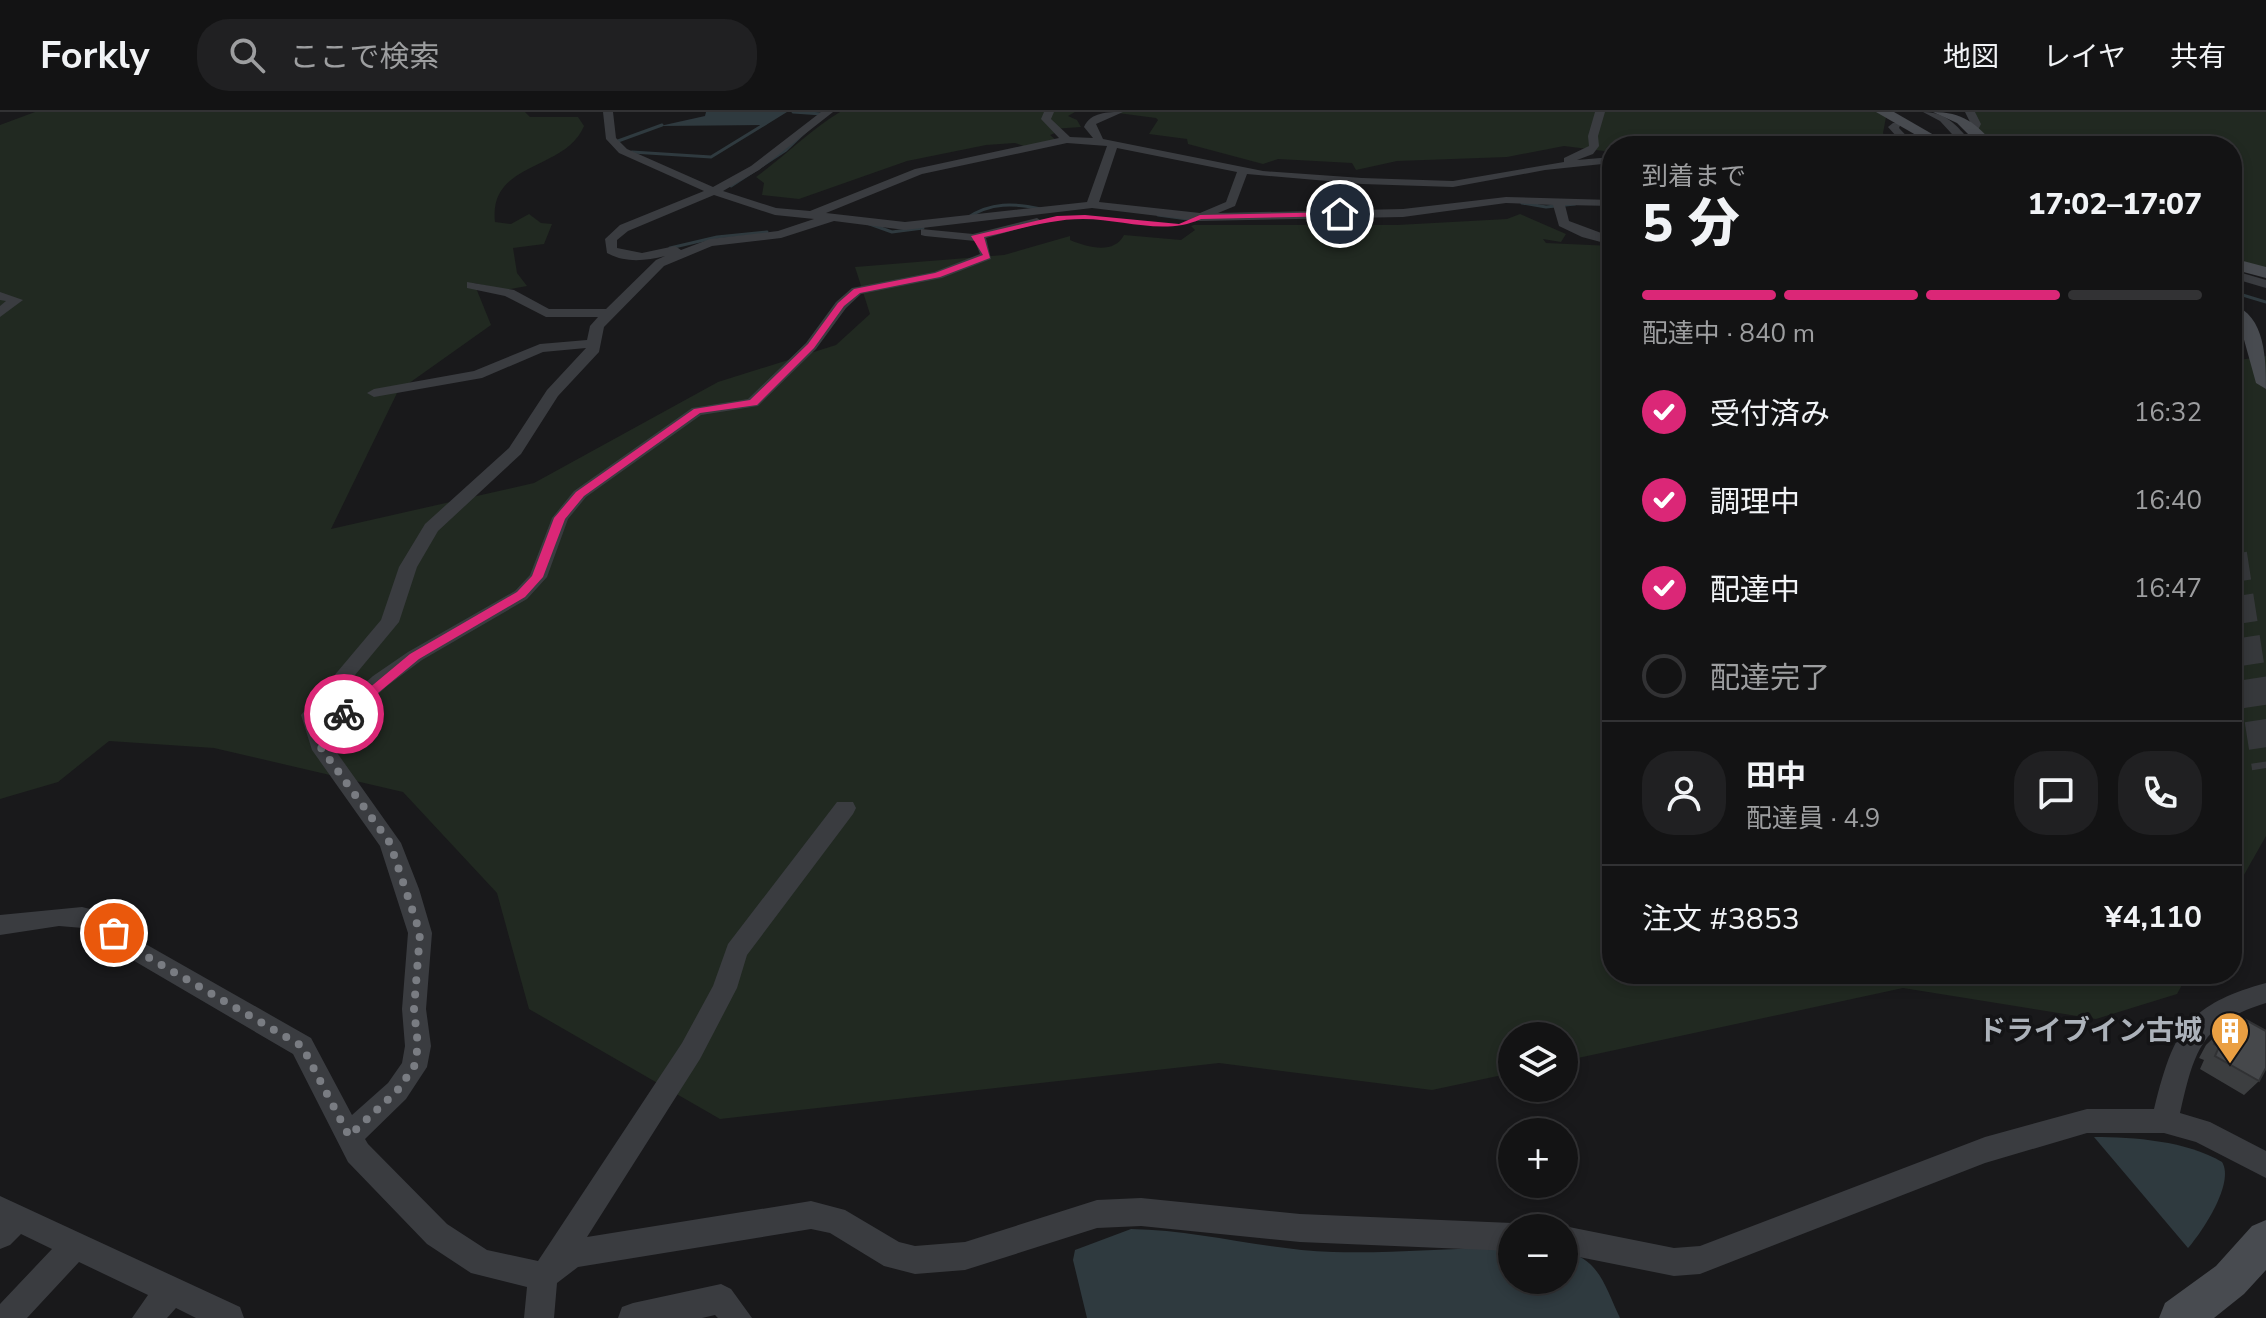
<!DOCTYPE html>
<html lang="ja">
<head>
<meta charset="utf-8">
<style>
  body { margin:0; font-family:"Nunito Sans","Noto Sans JP",sans-serif; background:#202022; color:#f1f3f6; height:100vh; display:flex; flex-direction:column; font-size:30px; white-space:nowrap }
  * { box-sizing:border-box; margin:0 }
  p { font-size:26px; color:#9d9ea0 }
  .icon { flex:none; width:44px; height:44px; fill:none; stroke:currentColor; stroke-width:2; stroke-linecap:round; stroke-linejoin:round }
  .map { position:relative; flex:1; overflow:hidden }
  .panel { position:absolute; left:1602px; top:24px; width:640px; height:848px; display:flex; flex-direction:column; background:#131314; border-radius:32px; box-shadow:0 4px 12px #0003,0 0 0 2px #323234 }
  .panel>* { flex:none }
  .buttons { position:absolute; left:1498px; top:910px; display:grid; gap:16px }
  .buttons a { display:grid; place-items:center; width:80px; height:80px; border-radius:50%; background:#131314; box-shadow:0 4px 12px #0003,0 0 0 2px #323234; font-size:40px }
  .pin { position:absolute; display:grid; place-items:center; width:68px; height:68px; color:#fff; margin:-34px; border:4px solid #fff; border-radius:50%; box-shadow:0 2px 8px #0007 }
  .courier { position:absolute; display:grid; place-items:center; width:80px; height:80px; margin:-40px; border:6px solid #db2777; border-radius:50%; background:#fff; color:#222; box-shadow:0 2px 10px #0007 }
  .head em { font-style:normal; font-weight:800 }
  .head div { display:flex; flex-direction:column-reverse }
  .head { display:flex; align-items:center; justify-content:space-between; height:136px; padding:0 40px }
  h1 { font-size:52px; font-weight:800; line-height:60px }
  .bar { display:grid; grid-template-columns:repeat(4,1fr); gap:12px 8px; align-content:center; height:96px; padding:0 40px }
  .bar i { height:10px; border-radius:6px; background:#323234 }
  .bar .on { background:#db2777 }
  .bar p { grid-column:span 4 }
  .line { display:flex; align-items:center; gap:20px; padding:0 40px; border-top:2px solid #323234 }
  .line div { flex:1 }
  .round { display:grid; place-items:center; flex:none; width:84px; height:84px; border-radius:32px; background:#202022 }
  ol { padding:0 40px; list-style:none }
  li { display:flex; align-items:center; gap:24px; height:88px }
  li p { margin-inline-start:auto }
  li .icon { padding:8px; border-radius:50%; background:#db2777; color:#fff; stroke-width:4 }
  li:last-child { color:#9d9ea0 }
  li i { width:44px; height:44px; border:4px solid #323234; border-radius:50% }
  header { display:flex; align-items:center; gap:48px; box-sizing:border-box; height:112px; padding:0 40px; background:#131314; border-bottom:2px solid #323234 }
  header strong { font-size:38px }
  nav { display:flex; gap:44px; margin-inline-start:auto; font-size:28px }
  .search { width:560px; height:72px; background:#202022; display:flex; align-items:center; gap:20px; box-sizing:border-box; padding:0 28px; border-radius:32px; color:#9d9ea0; font-size:30px }
  .map>svg:first-child { display:block }
  .green { fill:#212921 }
  .water { fill:#2f3a3f }
  .lines { fill:none; stroke-linecap:round; stroke-linejoin:round }
  .stream { stroke:#2f3a3f; stroke-width:3 }
  .secondary-tunnel-far1 { stroke:#36383b; stroke-width:21; stroke-dasharray:21 11; stroke-linecap:butt }
  .secondary-tunnel { stroke:#36383b; stroke-width:28; stroke-dasharray:28 14; stroke-linecap:butt }
  .street { fill:#3a3c40; fill-rule:evenodd }
  .secondary { fill:#484b50; fill-rule:evenodd }
  .wall { fill:#3c3e40 }
  .building { fill:#46484b; stroke:#313234; stroke-width:2 }
  .route { fill:#db2777 }
  .done { stroke:#797c82; stroke-width:8; stroke-dasharray:0 14.4 }
  .labels { text-anchor:middle; dominant-baseline:central; stroke-width:7; stroke-linejoin:round; paint-order:stroke }
  .near-poi-label { font-size:28px; font-weight:bold; fill:#acb2ba; stroke:#141416; text-anchor:end }
</style>
</head>
<body>
<header>
<strong>Forkly</strong>
<div class="search"><svg class="icon" aria-label="search" viewBox="0 0 24 24"><circle cx="10" cy="10" r="6"/><path d="M15 15l6 6"/></svg>ここで検索</div>
<nav><a>地図</a><a>レイヤ</a><a>共有</a></nav>
</header>
<div class="map">
<svg width="2266" height="1206" viewBox="0 0 2266 1206">
  <rect width="100%" height="100%" fill="#19191b"/>
  <!-- green -->
  <g class="green">
    <path d="M35 0H525L530 5H578L584 14C566 59 488 49 495 110L511 112 529 102 541 111 552 112 544 132 513 136 517 161 527 174 505 178 474 171 491 213 398 279 331 417 534 371 718 270 836 233 870 202 855 155 1004 143 1070 124V128C1087 135 1114 143 1124 123L1181 128 1195 118 1191 114 1194 113H1397L1507 107 1520 102 1566 122 1561 130 1543 127 1546 131 1612 134V862H2188L2177 882 2096 907 1903 876 1564 949V924H1512V961L1432 978 1219 951 720 1007 529 897 497 781 403 680 214 636 109 629 58 670 0 687V13Z"/>
    <path d="M840 0H1075L1068 4 1077 8 1081 15 1053 17 1055 21 1050 23 1056 28 1029 36 1015 31 986 33 907 49 799 87 762 83 764 71 756 65C785 44 810 18 840 0Z"/>
    <polygon points="1110,0 1887,0 1883,21 1888,34 1612,34 1612,40 1564,34 1507,45 1397,49 1356,58 1352,51 1278,47 1263,52 1188,32 1187,27 1149,22 1158,8 1156,6"/>
    <polygon points="1975,0 2266,0 2266,156 2245,150 2232,130 2232,34 2006,34 2014,31 2004,25 1988,26 1978,17"/>
    <polygon points="2266,244 2266,724 2232,784 2232,249"/>
  </g>
  <!-- water -->
  <g class="water">
    <polygon points="706,0 787,0 766,13 660,14 705,4"/>
    <path d="M2094 1025C2134 1025 2187 1029 2222 1050 2235 1071 2202 1120 2188 1136Z"/>
    <path d="M1131 1117C1199 1118 1265 1138 1333 1140 1392 1142 1452 1135 1512 1136V1168H1564V1140C1599 1145 1606 1177 1620 1206H1087L1073 1148 1075 1138Z"/>
  </g>
  <g class="lines">
    <!-- stream -->
    <g class="stream">
      <polyline points="793,0 822,2"/>
      <polyline points="618,29 662,13"/>
      <polyline points="632,40 711,45 765,12"/>
      <polyline points="731,74 786,38 806,19"/>
      <polyline points="1522,91 1546,95 1575,92"/>
      <polyline points="1158,103 1195,108"/>
      <path d="M967 106C991 90 1014 91 1041 97"/>
      <polyline points="864,110 892,120 923,116"/>
      <polyline points="670,136 717,125 767,120"/>
      <polyline points="2236,181 2266,190"/>
    </g>
    <!-- secondary-tunnel-far1 -->
    <polyline class="secondary-tunnel-far1" points="2232,435 2233,444"/>
    <!-- secondary-tunnel -->
    <polyline class="secondary-tunnel" points="2233,442 2266,656"/>
    <!-- street -->
    <g class="street">
      <path d="M603 0H613L616 26 627 37 713 75 751 54 821 0H833L759 58 723 79 776 96 810 99 915 57 1059 26 1041 7 1044 0H1054L1051 7 1070 25 1093 26 1084 15C1091 0 1107 0 1123 0L1096 12 1103 27 1263 59 1362 66 1453 69 1564 50V46L1589 34 1588 24 1595 0H1605L1598 24 1599 34 1593 42 1577 48 1612 45V51L1545 58 1453 75 1362 72 1247 62 1235 94 1218 101 1403 97 1506 85 1612 88V94L1565 93 1569 109 1612 125V133L1582 125 1559 114 1553 93 1506 91 1403 105 1200 109 1092 96 905 118 834 109 781 126 712 134 664 154 604 215 599 240 558 284 521 342 438 419 417 455 399 510 321 604 323 609 373 564 408 540 515 479 530 463 552 406 574 379 692 296 748 287 806 231 836 190 852 176 934 160 980 142 975 129 925 124 921 123V117L973 122 1037 106 1043 110 986 126 991 147 942 166 861 182 846 196 816 237 758 294 701 303 586 385 568 407 547 465 527 487 422 548 387 574 328 628 401 731 419 777 432 821 426 897 431 934 427 955 406 987 365 1027 368 1032 447 1112 487 1138 538 1149 682 931 713 874 728 832 837 690H853L856 696 853 702 747 843 737 876 700 947 587 1125 811 1089 845 1098 899 1130 915 1134 965 1130 1097 1088 1141 1086 1300 1102 1512 1111 1523 1116H1512V1139L1300 1130 1141 1114 1097 1116 965 1158 915 1162 884 1154 830 1121 811 1117 578 1155 557 1171 554 1206H524L527 1175 471 1161 427 1132 348 1050 293 942 119 840 95 817 59 814 0 823V803L82 795 110 802 135 826 311 926 352 1003 388 971 402 951 405 934 402 897 408 821 380 734 312 638 301 603 381 508 399 455 425 412 509 336 547 278 586 236 543 240 482 266 374 285 367 281 374 277 474 259 540 232 587 228 590 214 598 205H546L505 184 467 176V170L514 178 549 197H606L656 148 665 144C645 149 625 151 607 141L605 127 620 113 704 79 619 41 606 27ZM1067 31 1107 34 1087 90 905 110 826 101 922 62ZM1117 36 1237 60 1226 90 1200 101 1099 90ZM714 83 775 103 814 107 778 119 710 127 681 138 675 134 642 141 617 136V128L628 119Z"/>
      <path d="M1923 0C1948 0 1959 16 1974 34H1963L1940 9Z"/>
      <polygon points="1965,0 1975,0 1981,12 1977,20 1968,18 1971,12"/>
      <polygon points="1893,11 1901,11 1899,16 1916,34 1905,34 1888,15"/>
      <polygon points="2232,158 2266,168 2266,176 2232,166"/>
      <polygon points="0,180 23,188 0,205 0,194 6,189 0,188"/>
      <path d="M2266 871V891C2200 911 2194 941 2180 1001L2210 1010 2266 1039V1066L2196 1030 2164 1021H2087L1985 1051 1700 1162 1674 1164 1564 1142V1116H1559L1564 1114 1674 1136 1700 1134 1985 1025 2087 997H2154C2173 920 2186 893 2266 871Z"/>
      <polygon points="0,1084 240,1195 244,1206 196,1206 176,1196 167,1206 132,1206 148,1183 79,1150 27,1206 0,1206 0,1192 52,1137 21,1122 10,1133 0,1137"/>
      <polygon points="721,1172 731,1177 752,1206 718,1206 715,1203 702,1206 618,1206 622,1195 633,1191"/>
    </g>
    <!-- secondary -->
    <g class="secondary">
      <polygon points="1876,0 1894,0 1953,34 1935,34"/>
      <path d="M1933 0C1962 0 1977 11 1995 34H1980L1957 11Z"/>
      <polygon points="2232,146 2266,155 2266,166 2232,157"/>
      <path d="M2232 193C2266 202 2266 250 2266 277L2256 271 2243 224 2232 211Z"/>
      <polygon points="2266,1108 2266,1158 2244,1182 2214,1206 2159,1206 2165,1191 2216,1154 2252,1114"/>
    </g>
  </g>
  <!-- wall -->
  <polygon class="wall" points="2237,903 2259,969 2244,983 2200,957 2204,948 2199,946 2206,933"/>
  <!-- building -->
  <polygon class="building" points="2237,903 2266,919 2266,956 2259,969 2215,944 2219,935 2214,932 2221,919 2228,921"/>
  <!-- route -->
  <path class="route" d="M1340 100 1343 104 1201 107C1164 124 1123 107 1083 107 1050 107 1017 118 984 125L990 146 940 165 860 181 844 194 814 236 757 293 700 301 584 384 565 407 543 465 525 485 419 547 349 605 338 602 410 542 517 480 532 464 554 406 576 380 694 297 750 288 808 232 838 191 854 177 935 161 983 143 971 124 1057 104 1085 103 1179 112 1200 103Z"/>
  <g class="lines">
    <!-- done -->
    <polyline class="done" points="114,821 127,833 302,934 349,1024 397,979 414,955 418,934 414,897 420,821 390,731 319,633 318,625 344,602"/>
  </g>
  <!-- icons -->
  <defs>
    <symbol id="building-pin" viewBox="-11 -11 22 30"><path d="M0 17L-7.5 6A9.5 9.5 0 1 1 7.5 6Z" fill="#ea9f42" stroke="#141416"/><path d="M-4-6H4V6H1V3H-1V6H-4ZM-2.5-4.3h1.7v1.8h-1.7ZM.8-4.3h1.7v1.8H.8ZM-2.5-1h1.7V.8h-1.7ZM.8-1h1.7V.8H.8Z" fill="#fff"/></symbol>
  </defs>
  <g fill-rule="evenodd">
    <use href="#building-pin" x="2208" y="897" width="44" height="60"/>
  </g>
  <g class="labels">
    <!-- near-poi labels -->
    <g class="near-poi-label">
      <text x="2202" y="919">ドライブイン古城</text>
    </g>
  </g>
</svg>
<div class="buttons">
<a><svg class="icon" aria-label="layers" viewBox="0 0 24 24"><path d="M12 4l9 5-9 5-9-5zM3 14l9 5 9-5"/></svg></a>
<a>+</a>
<a>−</a>
</div>
<div class="pin" style="left:114px;top:821px;background:#ea580c"><svg class="icon" aria-label="bag" viewBox="0 0 24 24"><path d="M5 8h14l-1 12H6zM9 8a3 3 0 0 1 6 0"/></svg></div>
<div class="pin" style="left:1340px;top:102px;background:#1f2937"><svg class="icon" aria-label="home" viewBox="0 0 24 24"><path d="M3 11l9-7 9 7M6 9v11h12V9"/></svg></div>
<div class="courier" style="left:344px;top:602px"><svg class="icon" aria-label="bike" viewBox="0 0 24 24"><circle cx="6" cy="16" r="4"/><circle cx="18" cy="16" r="4"/><path d="M6 16l4-8h5l3 8M10 8l3 8H6M13 5h3"/></svg></div>
<section class="panel">
<div class="head"><div><h1>5 分</h1><p>到着まで</p></div><em>17:02–17:07</em></div>
<div class="bar"><i class="on"></i><i class="on"></i><i class="on"></i><i></i><p>配達中 · 840 m</p></div>
<ol>
<li><svg class="icon" aria-label="check" viewBox="0 0 24 24"><path d="M5 12l5 5 9-10"/></svg>受付済み<p>16:32</p></li>
<li><svg class="icon" aria-label="check" viewBox="0 0 24 24"><path d="M5 12l5 5 9-10"/></svg>調理中<p>16:40</p></li>
<li><svg class="icon" aria-label="check" viewBox="0 0 24 24"><path d="M5 12l5 5 9-10"/></svg>配達中<p>16:47</p></li>
<li><i></i>配達完了</li>
</ol>
<div class="line" style="height:144px"><a class="round"><svg class="icon" aria-label="person" viewBox="0 0 24 24"><circle cx="12" cy="8" r="4"/><path d="M4 21q1-7 8-7t8 7"/></svg></a><div><b>田中</b><p>配達員 · 4.9</p></div><a class="round"><svg class="icon" aria-label="chat" viewBox="0 0 24 24"><path d="M4 5h16v11H9l-5 4z"/></svg></a><a class="round"><svg class="icon" aria-label="phone" viewBox="0 0 24 24"><path d="M5 4h4l2 5-3 2q2 4 5 5l2-3 5 2v4C11 20 4 13 5 4z"/></svg></a></div>
<div class="line" style="height:104px"><div>注文 #3853</div><b>¥4,110</b></div>
</section>
</div>
</body>
</html>
